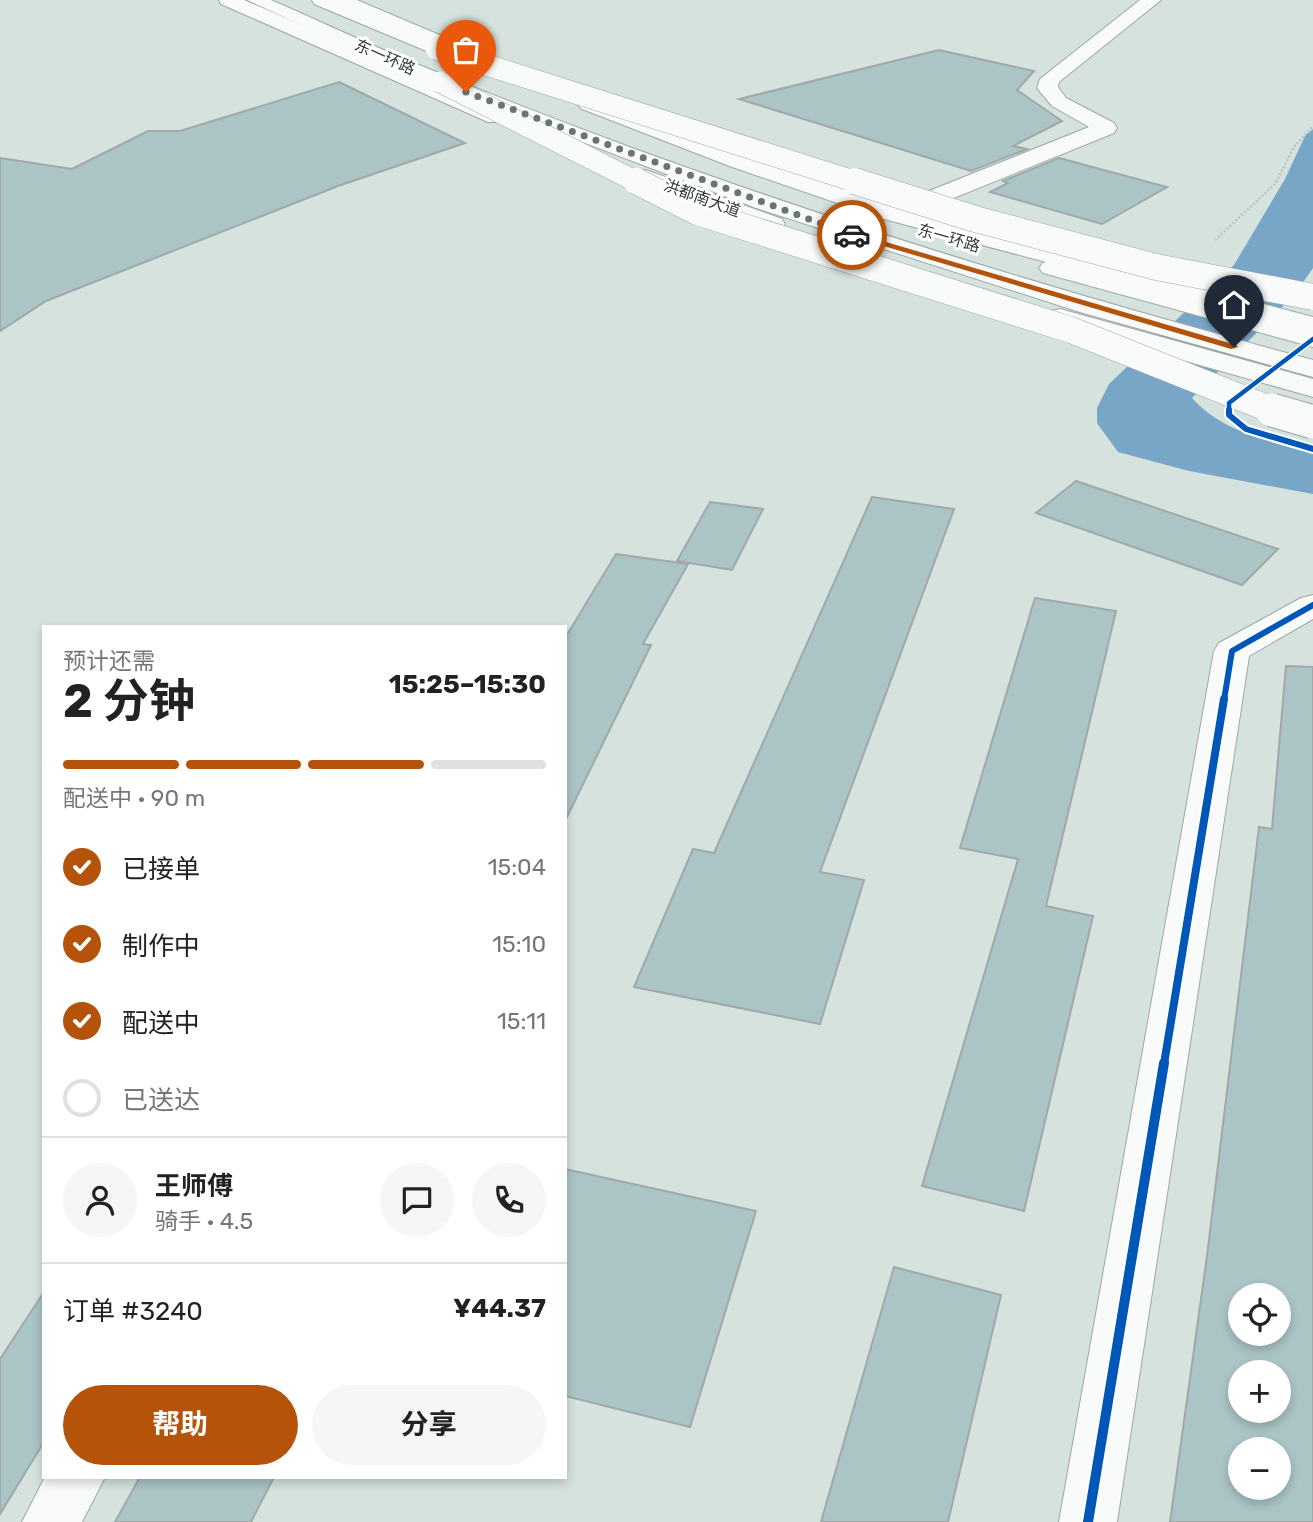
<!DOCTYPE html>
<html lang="zh">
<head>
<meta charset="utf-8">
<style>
  body { margin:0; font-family:Rubik,"Noto Sans SC",sans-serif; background:#f6f6f6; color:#222; height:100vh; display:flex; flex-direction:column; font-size:26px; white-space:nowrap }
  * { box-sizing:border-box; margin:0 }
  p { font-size:23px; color:#767676 }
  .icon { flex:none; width:38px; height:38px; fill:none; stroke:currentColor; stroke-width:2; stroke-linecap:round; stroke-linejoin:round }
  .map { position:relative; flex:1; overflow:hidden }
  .details { position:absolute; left:42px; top:625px; width:525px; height:854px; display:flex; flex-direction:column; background:#fff; border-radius:0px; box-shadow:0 4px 10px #0003 }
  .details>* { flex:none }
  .tools { position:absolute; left:1228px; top:1283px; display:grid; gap:14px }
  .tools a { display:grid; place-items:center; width:63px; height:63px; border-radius:50%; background:#fff; box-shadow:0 4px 10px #0003; font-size:35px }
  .pin { position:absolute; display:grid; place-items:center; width:60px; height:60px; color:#fff; margin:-72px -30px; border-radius:50% 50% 50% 0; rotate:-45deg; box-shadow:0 0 7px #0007 }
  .pin .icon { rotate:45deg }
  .courier { position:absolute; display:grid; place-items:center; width:70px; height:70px; margin:-35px; border:5px solid #b45309; border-radius:50%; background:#fff; color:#222; box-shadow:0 2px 9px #0007 }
  .headline em { font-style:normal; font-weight:700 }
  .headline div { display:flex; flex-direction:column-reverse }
  .headline { display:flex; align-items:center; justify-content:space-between; height:119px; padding:0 21px }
  h1 { font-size:46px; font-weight:700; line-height:52px }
  .bar { display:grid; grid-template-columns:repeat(4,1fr); gap:10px 7px; align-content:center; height:84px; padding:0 21px }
  .bar i { height:9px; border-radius:5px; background:#e0e0e0 }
  .bar .selected { background:#b45309 }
  .bar p { grid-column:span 4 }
  .line { display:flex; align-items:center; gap:18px; padding:0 21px; border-top:2px solid #e0e0e0 }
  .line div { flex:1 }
  .round { display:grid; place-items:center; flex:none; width:74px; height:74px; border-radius:37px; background:#f6f6f6 }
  ol { padding:0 21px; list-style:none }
  li { display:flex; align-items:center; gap:21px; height:77px }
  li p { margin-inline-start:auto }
  li .icon { padding:7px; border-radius:50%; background:#b45309; color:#fff; stroke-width:4 }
  li:last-child { color:#767676 }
  li i { width:38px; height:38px; border:4px solid #e0e0e0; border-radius:50% }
  .action { display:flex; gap:14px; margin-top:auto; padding:14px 21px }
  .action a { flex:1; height:80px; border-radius:42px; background:#b45309; color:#fff; font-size:28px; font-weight:700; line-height:80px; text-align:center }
  .action a+a { background:#f6f6f6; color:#222 }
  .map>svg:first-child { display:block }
  .water { fill:#78a6c7 }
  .building { fill:#abc4c6; stroke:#a0a9a9; stroke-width:2; fill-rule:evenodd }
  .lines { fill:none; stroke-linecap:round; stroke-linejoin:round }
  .minor-casing { stroke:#9ea8a5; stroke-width:2 }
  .major-casing { stroke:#9ea8a5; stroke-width:2 }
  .highway-casing { stroke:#9ea8a5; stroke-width:2 }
  .path { stroke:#bcc1bf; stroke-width:2.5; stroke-dasharray:2 2; stroke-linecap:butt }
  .minor { fill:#f9fbfa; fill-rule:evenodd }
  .major { fill:#f9fbfa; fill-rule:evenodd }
  .highway { fill:#f9fbfa; fill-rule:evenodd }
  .major-bridge-far2-casing { stroke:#9ea8a5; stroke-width:22; stroke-linecap:butt }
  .major-bridge-far1-casing { stroke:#9ea8a5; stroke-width:27; stroke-linecap:butt }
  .major-bridge-casing { stroke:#9ea8a5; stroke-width:35; stroke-linecap:butt }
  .major-bridge-far2 { stroke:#f9fbfa; stroke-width:21 }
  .major-bridge-far1 { stroke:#f9fbfa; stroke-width:26 }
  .major-bridge { stroke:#f9fbfa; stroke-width:33 }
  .cycleway-far3-casing { stroke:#fff; stroke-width:7 }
  .cycleway-far2-casing { stroke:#fff; stroke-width:10 }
  .cycleway-far1-casing { stroke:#fff; stroke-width:12 }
  .cycleway-casing { stroke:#fff; stroke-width:14 }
  .cycleway-far3 { stroke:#0057b8; stroke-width:4.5 }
  .cycleway-far2 { stroke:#0057b8; stroke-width:6 }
  .cycleway-far1 { stroke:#0057b8; stroke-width:8 }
  .cycleway { stroke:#0057b8; stroke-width:10 }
  .route { fill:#b45309 }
  .done { stroke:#6a7572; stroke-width:7; stroke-dasharray:0 12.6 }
  .labels { text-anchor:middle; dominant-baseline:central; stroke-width:6; stroke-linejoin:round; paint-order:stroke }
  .far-street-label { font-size:16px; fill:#313a38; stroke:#fff }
</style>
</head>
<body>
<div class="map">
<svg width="1313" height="1522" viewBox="0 0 1313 1522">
  <rect width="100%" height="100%" fill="#d5e2de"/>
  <!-- water -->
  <path class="water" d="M1313 129V268L1295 294 1192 398C1222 432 1270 441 1313 454V494L1189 471 1118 452 1097 423V408L1109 384 1234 265 1285 179 1305 136Z"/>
  <!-- building -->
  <g class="building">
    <polygon points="939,50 1034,71 1017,90 1062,121 1013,146 1027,149 971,171 739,99"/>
    <polygon points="339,82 465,143 338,186 46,301 0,331 0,158 72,169 148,131 180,131"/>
    <polygon points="1059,158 1167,187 1102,224 990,192 1008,183 1003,181"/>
    <polygon points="1076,481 1278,549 1242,585 1036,513"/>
    <polygon points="872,497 954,509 820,872 864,880 820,1024 634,987 693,849 714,853"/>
    <polygon points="710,502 763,509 732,570 677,561"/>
    <polygon points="616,554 688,564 643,644 651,645 565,821 565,638"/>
    <polygon points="1035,598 1116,611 1046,906 1093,916 1024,1211 922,1186 1018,859 960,848"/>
    <path d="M1286 666 1313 667V1522H1170L1207 1256 1259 827 1272 829ZM1241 1295H1279V1334H1241ZM1241 1372H1279V1410H1241ZM1241 1449H1279V1488H1241Z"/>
    <polygon points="565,1169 756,1211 690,1427 565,1396"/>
    <polygon points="894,1267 1001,1295 948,1522 821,1522"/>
    <polygon points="44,1292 44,1442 0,1514 0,1359"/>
    <polygon points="140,1477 274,1477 251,1522 115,1522"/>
  </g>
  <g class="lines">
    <defs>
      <g id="minor">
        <polygon points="1140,0 1161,0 1059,82 1058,87 1066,98 1114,123 1117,128 1114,133 902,219 884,219 881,214 884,209 1089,127 1052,106 1037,88 1040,79"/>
        <polygon points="1313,595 1313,619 1249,656 1117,1522 1059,1522 1214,651 1219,643 1301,598"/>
        <polygon points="45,1477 105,1477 82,1522 22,1522"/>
      </g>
      <g id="major">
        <polygon points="219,0 244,0 504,112 507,117 504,122 488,122 221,4"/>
        <polygon points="332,0 357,0 489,56 492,60 482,66 475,64 334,4"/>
        <polygon points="589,99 902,209 1313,317 1313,333 884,219 732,167 582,109 578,105"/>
        <polygon points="646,170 782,219 785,224 782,229 764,229 638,182 634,177 638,172"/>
        <polygon points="1060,309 1313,379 1313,397 1051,323 1047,317 1051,311"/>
      </g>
      <g id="highway">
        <path d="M247 0H271C324 23 376 48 429 69 716 187 1013 280 1313 360V377L1083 313 756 208 435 86Z"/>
        <polygon points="312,0 337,0 481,60 484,64 474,70 467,68 314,4"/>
        <polygon points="1052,260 1313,331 1313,347 1043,273 1039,268 1043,263"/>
      </g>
    </defs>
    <!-- minor casing -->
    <use href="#minor" class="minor-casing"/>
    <!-- major casing -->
    <use href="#major" class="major-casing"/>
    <!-- highway casing -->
    <use href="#highway" class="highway-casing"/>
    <!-- path -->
    <polyline class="path" points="1215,240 1275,184 1294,147 1313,126"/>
    <!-- minor -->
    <use href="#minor" class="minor"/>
    <!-- major -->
    <use href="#major" class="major"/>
    <!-- highway -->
    <use href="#highway" class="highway"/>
    <defs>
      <g id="major-bridge-far2">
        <polyline points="436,49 860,183"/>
        <polyline points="440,82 639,183"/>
      </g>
      <g id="major-bridge-far1">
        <polyline points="636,181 697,212 1071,330 1277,412"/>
        <polyline points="854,181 975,219 1156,267 1313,297"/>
      </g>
      <polyline id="major-bridge" points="1272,410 1313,422"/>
    </defs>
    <!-- major-bridge-far2 casing -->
    <use href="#major-bridge-far2" class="major-bridge-far2-casing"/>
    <!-- major-bridge-far1 casing -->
    <use href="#major-bridge-far1" class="major-bridge-far1-casing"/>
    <!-- major-bridge casing -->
    <use href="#major-bridge" class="major-bridge-casing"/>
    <!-- major-bridge-far2 -->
    <use href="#major-bridge-far2" class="major-bridge-far2"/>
    <!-- major-bridge-far1 -->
    <use href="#major-bridge-far1" class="major-bridge-far1"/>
    <!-- major-bridge -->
    <use href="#major-bridge" class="major-bridge"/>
    <defs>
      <polyline id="cycleway-far3" points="1229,412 1229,403 1313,339"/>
      <g id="cycleway-far2">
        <polyline points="1229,410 1229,415 1246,429 1313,449"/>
        <polyline points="1224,700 1232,651 1313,605"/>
      </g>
      <polyline id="cycleway-far1" points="1164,1064 1224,699"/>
      <polyline id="cycleway" points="1088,1522 1164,1063"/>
    </defs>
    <!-- cycleway-far3 casing -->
    <use href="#cycleway-far3" class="cycleway-far3-casing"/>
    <!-- cycleway-far2 casing -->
    <use href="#cycleway-far2" class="cycleway-far2-casing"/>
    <!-- cycleway-far1 casing -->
    <use href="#cycleway-far1" class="cycleway-far1-casing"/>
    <!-- cycleway casing -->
    <use href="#cycleway" class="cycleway-casing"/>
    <!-- cycleway-far3 -->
    <use href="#cycleway-far3" class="cycleway-far3"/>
    <!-- cycleway-far2 -->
    <use href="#cycleway-far2" class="cycleway-far2"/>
    <!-- cycleway-far1 -->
    <use href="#cycleway-far1" class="cycleway-far1"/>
    <!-- cycleway -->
    <use href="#cycleway" class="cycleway"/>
  </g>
  <!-- route -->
  <polygon class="route" points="852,232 1236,345 1238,347 1231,349 850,236"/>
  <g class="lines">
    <!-- done -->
    <polyline class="done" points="466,92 852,235"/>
  </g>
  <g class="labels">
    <!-- far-street labels -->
    <g class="far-street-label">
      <text transform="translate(385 57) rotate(24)">东一环路</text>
      <text transform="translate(702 198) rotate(20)">洪都南大道</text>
      <text transform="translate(949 238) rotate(16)">东一环路</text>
    </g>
  </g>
</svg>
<div class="tools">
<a><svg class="icon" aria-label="locate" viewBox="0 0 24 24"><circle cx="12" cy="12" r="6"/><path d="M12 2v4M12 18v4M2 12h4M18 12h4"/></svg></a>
<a>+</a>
<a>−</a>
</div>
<div class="pin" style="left:466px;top:92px;background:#ea580c"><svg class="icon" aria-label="bag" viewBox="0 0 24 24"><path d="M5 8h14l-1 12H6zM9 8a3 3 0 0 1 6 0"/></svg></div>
<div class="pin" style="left:1234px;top:347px;background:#1f2937"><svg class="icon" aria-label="home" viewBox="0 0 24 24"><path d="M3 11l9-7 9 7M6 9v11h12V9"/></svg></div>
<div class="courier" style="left:852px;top:235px"><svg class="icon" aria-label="car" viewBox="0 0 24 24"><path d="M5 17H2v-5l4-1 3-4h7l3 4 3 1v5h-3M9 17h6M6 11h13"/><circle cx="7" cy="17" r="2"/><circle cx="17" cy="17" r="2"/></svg></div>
<section class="details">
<div class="headline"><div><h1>2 分钟</h1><p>预计还需</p></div><em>15:25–15:30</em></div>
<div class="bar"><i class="selected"></i><i class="selected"></i><i class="selected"></i><i></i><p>配送中 · 90 m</p></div>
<ol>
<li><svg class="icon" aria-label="check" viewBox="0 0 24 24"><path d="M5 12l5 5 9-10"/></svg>已接单<p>15:04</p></li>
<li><svg class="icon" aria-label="check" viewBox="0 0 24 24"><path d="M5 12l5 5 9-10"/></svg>制作中<p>15:10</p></li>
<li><svg class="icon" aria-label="check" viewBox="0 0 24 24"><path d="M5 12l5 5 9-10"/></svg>配送中<p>15:11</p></li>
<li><i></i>已送达</li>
</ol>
<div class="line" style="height:126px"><a class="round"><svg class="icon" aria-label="person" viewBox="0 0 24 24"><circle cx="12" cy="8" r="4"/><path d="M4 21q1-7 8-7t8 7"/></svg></a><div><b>王师傅</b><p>骑手 · 4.5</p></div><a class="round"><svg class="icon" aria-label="chat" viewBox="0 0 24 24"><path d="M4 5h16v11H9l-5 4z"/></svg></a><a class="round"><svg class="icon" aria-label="phone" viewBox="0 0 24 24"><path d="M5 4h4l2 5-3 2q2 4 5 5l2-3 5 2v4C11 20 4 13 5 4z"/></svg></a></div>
<div class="line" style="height:91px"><div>订单 #3240</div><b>¥44.37</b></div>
<div class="action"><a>帮助</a><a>分享</a></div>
</section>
</div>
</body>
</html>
